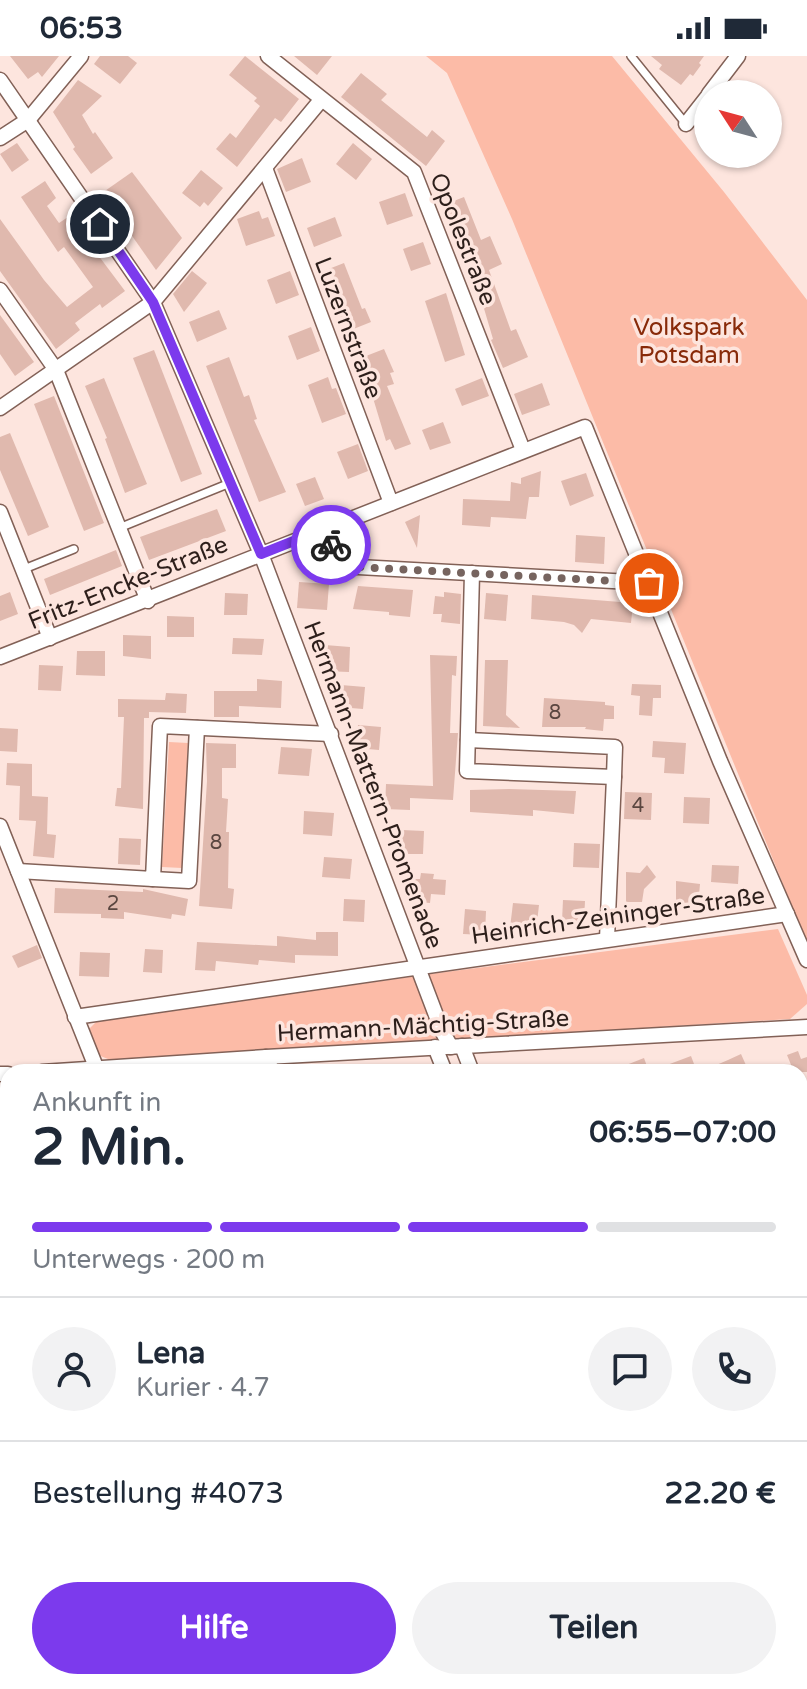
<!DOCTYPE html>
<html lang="de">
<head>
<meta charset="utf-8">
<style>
  body { margin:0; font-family:"Varela Round",sans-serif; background:#f2f2f3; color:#1f2937; height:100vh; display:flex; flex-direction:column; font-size:30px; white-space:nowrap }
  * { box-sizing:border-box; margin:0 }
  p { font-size:26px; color:#747a83 }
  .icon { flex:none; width:44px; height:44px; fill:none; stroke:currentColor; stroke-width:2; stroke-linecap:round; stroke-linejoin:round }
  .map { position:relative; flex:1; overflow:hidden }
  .details { position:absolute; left:0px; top:1008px; width:808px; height:626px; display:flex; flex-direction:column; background:#fff; border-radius:24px 24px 0 0; box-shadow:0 2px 6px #0004 }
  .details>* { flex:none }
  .needle { width:52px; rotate:306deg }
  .controls { position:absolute; left:694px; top:24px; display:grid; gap:16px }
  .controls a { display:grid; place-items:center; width:88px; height:88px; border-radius:50%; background:#fff; box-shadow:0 2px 6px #0004; font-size:40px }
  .pin { position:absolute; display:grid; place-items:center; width:68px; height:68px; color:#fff; margin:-34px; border:4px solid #fff; border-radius:50%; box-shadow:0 2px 8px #0007 }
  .courier { position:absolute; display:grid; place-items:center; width:80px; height:80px; margin:-40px; border:6px solid #7c3aed; border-radius:50%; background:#fff; color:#222; box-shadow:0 2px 10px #0007 }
  .head em { font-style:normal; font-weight:800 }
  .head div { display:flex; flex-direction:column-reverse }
  .head { display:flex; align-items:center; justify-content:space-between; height:136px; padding:0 32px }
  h1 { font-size:52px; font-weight:800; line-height:60px }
  .bar { display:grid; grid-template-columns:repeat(4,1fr); gap:12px 8px; align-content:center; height:96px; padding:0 32px }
  .bar i { height:10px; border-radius:6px; background:#e0e1e3 }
  .bar .current { background:#7c3aed }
  .bar p { grid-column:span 4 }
  .line { display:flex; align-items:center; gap:20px; padding:0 32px; border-top:2px solid #e0e1e3 }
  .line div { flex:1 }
  .round { display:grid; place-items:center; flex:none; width:84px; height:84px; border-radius:42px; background:#f2f2f3 }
  .primary-button { display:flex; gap:16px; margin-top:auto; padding:16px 32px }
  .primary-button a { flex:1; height:92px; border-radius:48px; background:#7c3aed; color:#fff; font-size:32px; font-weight:800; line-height:92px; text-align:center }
  .primary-button a+a { background:#f2f2f3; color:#1f2937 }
  .status { display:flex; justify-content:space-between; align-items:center; height:56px; padding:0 40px; background:#fff; direction:ltr }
  .status svg { height:22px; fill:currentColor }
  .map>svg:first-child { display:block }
  .green { fill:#fcbba7 }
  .building { fill:#e0b9ae }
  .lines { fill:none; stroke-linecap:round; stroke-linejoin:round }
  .lane-casing { stroke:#826157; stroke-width:10 }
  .street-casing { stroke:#826157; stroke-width:17 }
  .lane { stroke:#fff; stroke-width:7 }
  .street { stroke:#fff; stroke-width:14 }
  .done { stroke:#76645f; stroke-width:8; stroke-dasharray:0 14.4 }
  .route { stroke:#7c3aed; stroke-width:10 }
  .labels { text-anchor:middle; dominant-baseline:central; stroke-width:7; stroke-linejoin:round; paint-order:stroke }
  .number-label { font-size:20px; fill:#5a4640 }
  .street-label { font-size:24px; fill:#2d1f1b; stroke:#fde5de }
  .park-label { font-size:24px; fill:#882a09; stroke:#fde5de }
</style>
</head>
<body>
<div class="status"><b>06:53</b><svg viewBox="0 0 49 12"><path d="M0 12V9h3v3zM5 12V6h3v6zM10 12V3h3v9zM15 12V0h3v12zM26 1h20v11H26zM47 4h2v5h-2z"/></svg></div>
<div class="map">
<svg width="807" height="1633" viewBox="0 0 807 1633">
  <rect width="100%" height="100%" fill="#fde5de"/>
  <!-- green -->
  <g class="green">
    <polygon points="426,0 612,0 724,136 807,244 807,887 512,163 447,17"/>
    <polygon points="169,686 188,687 182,812 162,811"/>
    <polygon points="778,873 807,939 807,948 790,963 113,1005 98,999 87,975 96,966 438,917"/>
  </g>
  <!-- building -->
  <g class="building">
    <polygon points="10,0 59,0 42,21 38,16 28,23"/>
    <polygon points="100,0 128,0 137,7 120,28 94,8"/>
    <polygon points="245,0 299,43 281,66 275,62 237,111 216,93 230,77 236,82 260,50 254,45 257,42 229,19"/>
    <polygon points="294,0 332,0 317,19"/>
    <polygon points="651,0 704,0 699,7 701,9 693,20 690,18 681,29 659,13 662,9"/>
    <polygon points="361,17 387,38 381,44 427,81 432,74 445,85 426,110 341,41"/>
    <polygon points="78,24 102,40 82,59 93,78 95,76 113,102 91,118 73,93 75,91 53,56"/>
    <polygon points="17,87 29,104 12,116 0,98"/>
    <polygon points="353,87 372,103 356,124 336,108"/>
    <polygon points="302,102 311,126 286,136 277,113"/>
    <polygon points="201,114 223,132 208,150 204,146 200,151 182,137"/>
    <polygon points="132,116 182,182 156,214 102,137"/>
    <polygon points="45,125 56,142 47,150 59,167 68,161 90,192 92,191 125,235 102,252 100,248 75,267 80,274 56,293 0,215 0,163 44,224 67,251 93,231 64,191 58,196 21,141"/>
    <polygon points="405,137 413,160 387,169 379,146"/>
    <polygon points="464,141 481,184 490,180 502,208 489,214 511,275 516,273 528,301 503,312 491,284 493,283 480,239 441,150"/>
    <polygon points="259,155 262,163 268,161 275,180 246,190 237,163"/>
    <polygon points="335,161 342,180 314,191 307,172"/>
    <polygon points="423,186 431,208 411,215 403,193"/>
    <polygon points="344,207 362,253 365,252 371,266 346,276 321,216"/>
    <polygon points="192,215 207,227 184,256 173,238"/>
    <polygon points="290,215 299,239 276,248 267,224"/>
    <polygon points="446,237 465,299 445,306 425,245"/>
    <polygon points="219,254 227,273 197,286 189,266"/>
    <polygon points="0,259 34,306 15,320 0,298"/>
    <polygon points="311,271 320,295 297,304 288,280"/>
    <polygon points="384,293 394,316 390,317 394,328 387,330 411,388 395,394 390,383 386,385 373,342 369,344 360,322 370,319 367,312 370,311 366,300"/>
    <polygon points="154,294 202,418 181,426 133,302"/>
    <polygon points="229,301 244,341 249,339 257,363 254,364 286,436 259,446 206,310"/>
    <polygon points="328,321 332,333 336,332 346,358 322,367 308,329"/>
    <polygon points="104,322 147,428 125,437 105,383 107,382 85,330"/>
    <polygon points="482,322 489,340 462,350 455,333"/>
    <polygon points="542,327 550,349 522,359 514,338"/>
    <polygon points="54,340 104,467 84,475 34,348"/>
    <polygon points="443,366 451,387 430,394 422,374"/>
    <polygon points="10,377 49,471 28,480 0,414 0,381"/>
    <polygon points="358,388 368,415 348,423 337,396"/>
    <polygon points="541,415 539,441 529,441 526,463 491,461 490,471 462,469 463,443 510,445 511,426 521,428 521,422"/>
    <polygon points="586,417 594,440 570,450 561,425"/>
    <polygon points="315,421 324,443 305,450 296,428"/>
    <polygon points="217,453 226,475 149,504 140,481"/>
    <polygon points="420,459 417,492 405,466"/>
    <polygon points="576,479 605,481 604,508 575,506"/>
    <polygon points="116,494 122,510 50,539 44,523"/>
    <polygon points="299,526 329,528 327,554 297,552"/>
    <polygon points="358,530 413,534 410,561 389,559 389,556 353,553"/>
    <polygon points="10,536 18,558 0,565 0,540"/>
    <polygon points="444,536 461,538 460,568 441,566 442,558 433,558 435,540 444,541"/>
    <polygon points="225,537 248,538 247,559 224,559"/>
    <polygon points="486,537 508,539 506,565 484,563"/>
    <polygon points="532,539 633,547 631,567 591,563 582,577 574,569 564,566 531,563"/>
    <polygon points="167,560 194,561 194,581 167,581"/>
    <polygon points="123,579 151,580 151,603 123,600"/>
    <polygon points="233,582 264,583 262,599 232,598"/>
    <polygon points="325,589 350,591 349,616 323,615"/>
    <polygon points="77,595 105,595 105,620 76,619"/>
    <polygon points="430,599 457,600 456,620 452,619 450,677 458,677 453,744 410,742 410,754 385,753 386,728 433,730"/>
    <polygon points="485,604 508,604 506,659 520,672 483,670"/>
    <polygon points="39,609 63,610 61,635 38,634"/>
    <polygon points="257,623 282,625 281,652 239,650 239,661 214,661 214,635 257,635"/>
    <polygon points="632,628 661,629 661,642 653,642 652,660 639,659 640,640 631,639"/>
    <polygon points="341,629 365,631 363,653 339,651"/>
    <polygon points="166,637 187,638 186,657 149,656 149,662 144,662 143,753 115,750 117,732 121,732 124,661 118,661 118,643 165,644"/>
    <polygon points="544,642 605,646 605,649 614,650 614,663 604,663 603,675 585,673 586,671 542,671"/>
    <polygon points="358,669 381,671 379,694 356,692"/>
    <polygon points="0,672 18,673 17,696 0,695"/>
    <polygon points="653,685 686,687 684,718 664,717 665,702 652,701"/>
    <polygon points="206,687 236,688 236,712 222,712 222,742 228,743 226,776 229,776 228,832 234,833 232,853 199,850 207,725"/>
    <polygon points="281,691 312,693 309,720 278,718"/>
    <polygon points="7,707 32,708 32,740 48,741 47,778 56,779 54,802 33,800 36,765 19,764 20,730 6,729"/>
    <polygon points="509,733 576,735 574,758 533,754 533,760 470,756 470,734"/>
    <polygon points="625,736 652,737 651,764 624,763"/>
    <polygon points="684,741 710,742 709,768 683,767"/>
    <polygon points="304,755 334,757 332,780 303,778"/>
    <polygon points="402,774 424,775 423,798 401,798"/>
    <polygon points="119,782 141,783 140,809 118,808"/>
    <polygon points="574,787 600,788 599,812 573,811"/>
    <polygon points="324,801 352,803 350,823 322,821"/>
    <polygon points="647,809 656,821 644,833 642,846 626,846 626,816 640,817"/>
    <polygon points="712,809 739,810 738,828 711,826"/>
    <polygon points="421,817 434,818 433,823 446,824 445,839 431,838 430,847 418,846 419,839 413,838 414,823 420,823"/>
    <polygon points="676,825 700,828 698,851 676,851"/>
    <polygon points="55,832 143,836 143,833 188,843 185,860 172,858 171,863 124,856 124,863 101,862 101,858 54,857"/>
    <polygon points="344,843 365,844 364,866 343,865"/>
    <polygon points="563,844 585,845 584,866 562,865"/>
    <polygon points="513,847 539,849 536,875 510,872"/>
    <polygon points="465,853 486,855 485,879 463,878"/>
    <polygon points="316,876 338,876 338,900 295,899 295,907 259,904 258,909 216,905 215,915 195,914 197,886 277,890 277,880 316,884"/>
    <polygon points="37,889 42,902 18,912 12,900"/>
    <polygon points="145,893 163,894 162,917 143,916"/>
    <polygon points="80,896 110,897 109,921 79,920"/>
    <polygon points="798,995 801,1003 807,1001 807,1016 794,1016 787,999"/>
    <polygon points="741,998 749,1016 700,1016 728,1004"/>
    <polygon points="691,1000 697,1016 651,1016 651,1015"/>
    <polygon points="644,1002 649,1016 611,1016 611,1015"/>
  </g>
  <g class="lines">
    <defs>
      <g id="lane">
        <polyline points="631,0 686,68"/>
        <polyline points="119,472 230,427"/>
        <polyline points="24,513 74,493"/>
        <polyline points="0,1125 8,1122"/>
        <polyline points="0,1399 8,1419"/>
        <polyline points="90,1626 93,1633"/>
        <polyline points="792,1626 795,1633"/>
      </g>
      <g id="street">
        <polyline points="268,0 414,116 523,394"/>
        <polyline points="0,24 153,246 261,498 442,975 451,991"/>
        <polyline points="709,38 738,0"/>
        <polyline points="686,68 708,40"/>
        <polyline points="0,82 28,64 81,0"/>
        <polyline points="265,112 391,447"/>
        <polyline points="0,234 56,314 148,545"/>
        <polyline points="0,352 153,246 321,44"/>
        <polyline points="0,456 50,582"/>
        <polyline points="324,473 340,510 649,527"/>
        <polyline points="472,517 467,715 614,721 607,883"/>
        <polyline points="0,601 585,371 720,705 807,904"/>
        <polyline points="468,684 615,691 614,721"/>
        <polyline points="0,770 98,1016"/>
        <polyline points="18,815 153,823 160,670 331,678"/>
        <polyline points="153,823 189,825 197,672"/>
        <polyline points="75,961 787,858"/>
        <polyline points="462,990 472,1016"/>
        <polyline points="435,991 445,1016"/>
        <polyline points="266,1001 273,1016"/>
        <polyline points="42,1016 266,1001 807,971"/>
        <polyline points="0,1018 8,1018"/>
        <polyline points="800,1205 807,1202"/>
        <polyline points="800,1472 807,1467"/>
        <polyline points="0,1488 8,1507"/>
        <polyline points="54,1626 57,1633"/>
        <polyline points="340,1626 342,1633"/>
        <polyline points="514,1626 517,1633"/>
        <polyline points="685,1626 688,1633"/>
        <polyline points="715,1626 718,1633"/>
        <polyline points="589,1633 599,1626"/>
      </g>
    </defs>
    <!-- lane casing -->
    <use href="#lane" class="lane-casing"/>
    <!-- street casing -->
    <use href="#street" class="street-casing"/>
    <!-- lane -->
    <use href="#lane" class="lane"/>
    <!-- street -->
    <use href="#street" class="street"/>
  </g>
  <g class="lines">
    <!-- done -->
    <polyline class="done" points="331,489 340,510 649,527"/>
    <!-- route -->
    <polyline class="route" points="100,168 153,246 261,498 324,473 331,489"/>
  </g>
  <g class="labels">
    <!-- number labels -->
    <g class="number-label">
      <text x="555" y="657">8</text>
      <text x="638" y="750">4</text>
      <text x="216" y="787">8</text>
      <text x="113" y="848">2</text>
    </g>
    <!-- street labels -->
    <g class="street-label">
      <text transform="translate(463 183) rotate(68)">Opolestraße</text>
      <text transform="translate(348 272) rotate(69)">Luzernstraße</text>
      <text transform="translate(128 527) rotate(-22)">Fritz-Encke-Straße</text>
      <text transform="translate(373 729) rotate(69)">Hermann-Mattern-Promenade</text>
      <text transform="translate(618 860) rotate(-8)">Heinrich-Zeininger-Straße</text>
      <text transform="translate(423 970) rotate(-3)">Hermann-Mächtig-Straße</text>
    </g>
    <!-- park labels -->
    <g class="park-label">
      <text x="689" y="271">Volkspark<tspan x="689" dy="28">Potsdam</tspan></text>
    </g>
  </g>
</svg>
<div class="controls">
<a><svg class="needle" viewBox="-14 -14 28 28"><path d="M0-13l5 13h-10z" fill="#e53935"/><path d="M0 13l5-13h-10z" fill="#747a83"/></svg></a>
</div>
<div class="pin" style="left:649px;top:527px;background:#ea580c"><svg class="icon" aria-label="bag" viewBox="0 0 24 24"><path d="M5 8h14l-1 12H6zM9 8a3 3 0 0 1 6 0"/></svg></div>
<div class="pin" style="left:100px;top:168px;background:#1f2937"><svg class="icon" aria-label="home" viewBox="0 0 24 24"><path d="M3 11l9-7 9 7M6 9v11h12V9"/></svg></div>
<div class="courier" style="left:331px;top:489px"><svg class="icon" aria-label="bike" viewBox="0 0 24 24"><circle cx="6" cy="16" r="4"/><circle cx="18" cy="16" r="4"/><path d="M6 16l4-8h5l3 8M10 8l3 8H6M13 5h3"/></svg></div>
<section class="details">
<div class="head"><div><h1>2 Min.</h1><p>Ankunft in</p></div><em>06:55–07:00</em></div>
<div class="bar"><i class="current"></i><i class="current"></i><i class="current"></i><i></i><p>Unterwegs · 200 m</p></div>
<div class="line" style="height:144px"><a class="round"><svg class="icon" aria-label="person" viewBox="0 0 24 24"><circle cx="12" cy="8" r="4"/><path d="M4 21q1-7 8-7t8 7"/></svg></a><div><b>Lena</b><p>Kurier · 4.7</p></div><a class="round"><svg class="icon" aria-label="chat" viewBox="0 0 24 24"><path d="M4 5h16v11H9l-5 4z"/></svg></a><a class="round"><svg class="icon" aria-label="phone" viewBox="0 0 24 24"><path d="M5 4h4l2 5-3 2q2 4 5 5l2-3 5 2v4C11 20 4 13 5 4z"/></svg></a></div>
<div class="line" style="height:104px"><div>Bestellung #4073</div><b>22.20 €</b></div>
<div class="primary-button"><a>Hilfe</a><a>Teilen</a></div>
</section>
</div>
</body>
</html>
